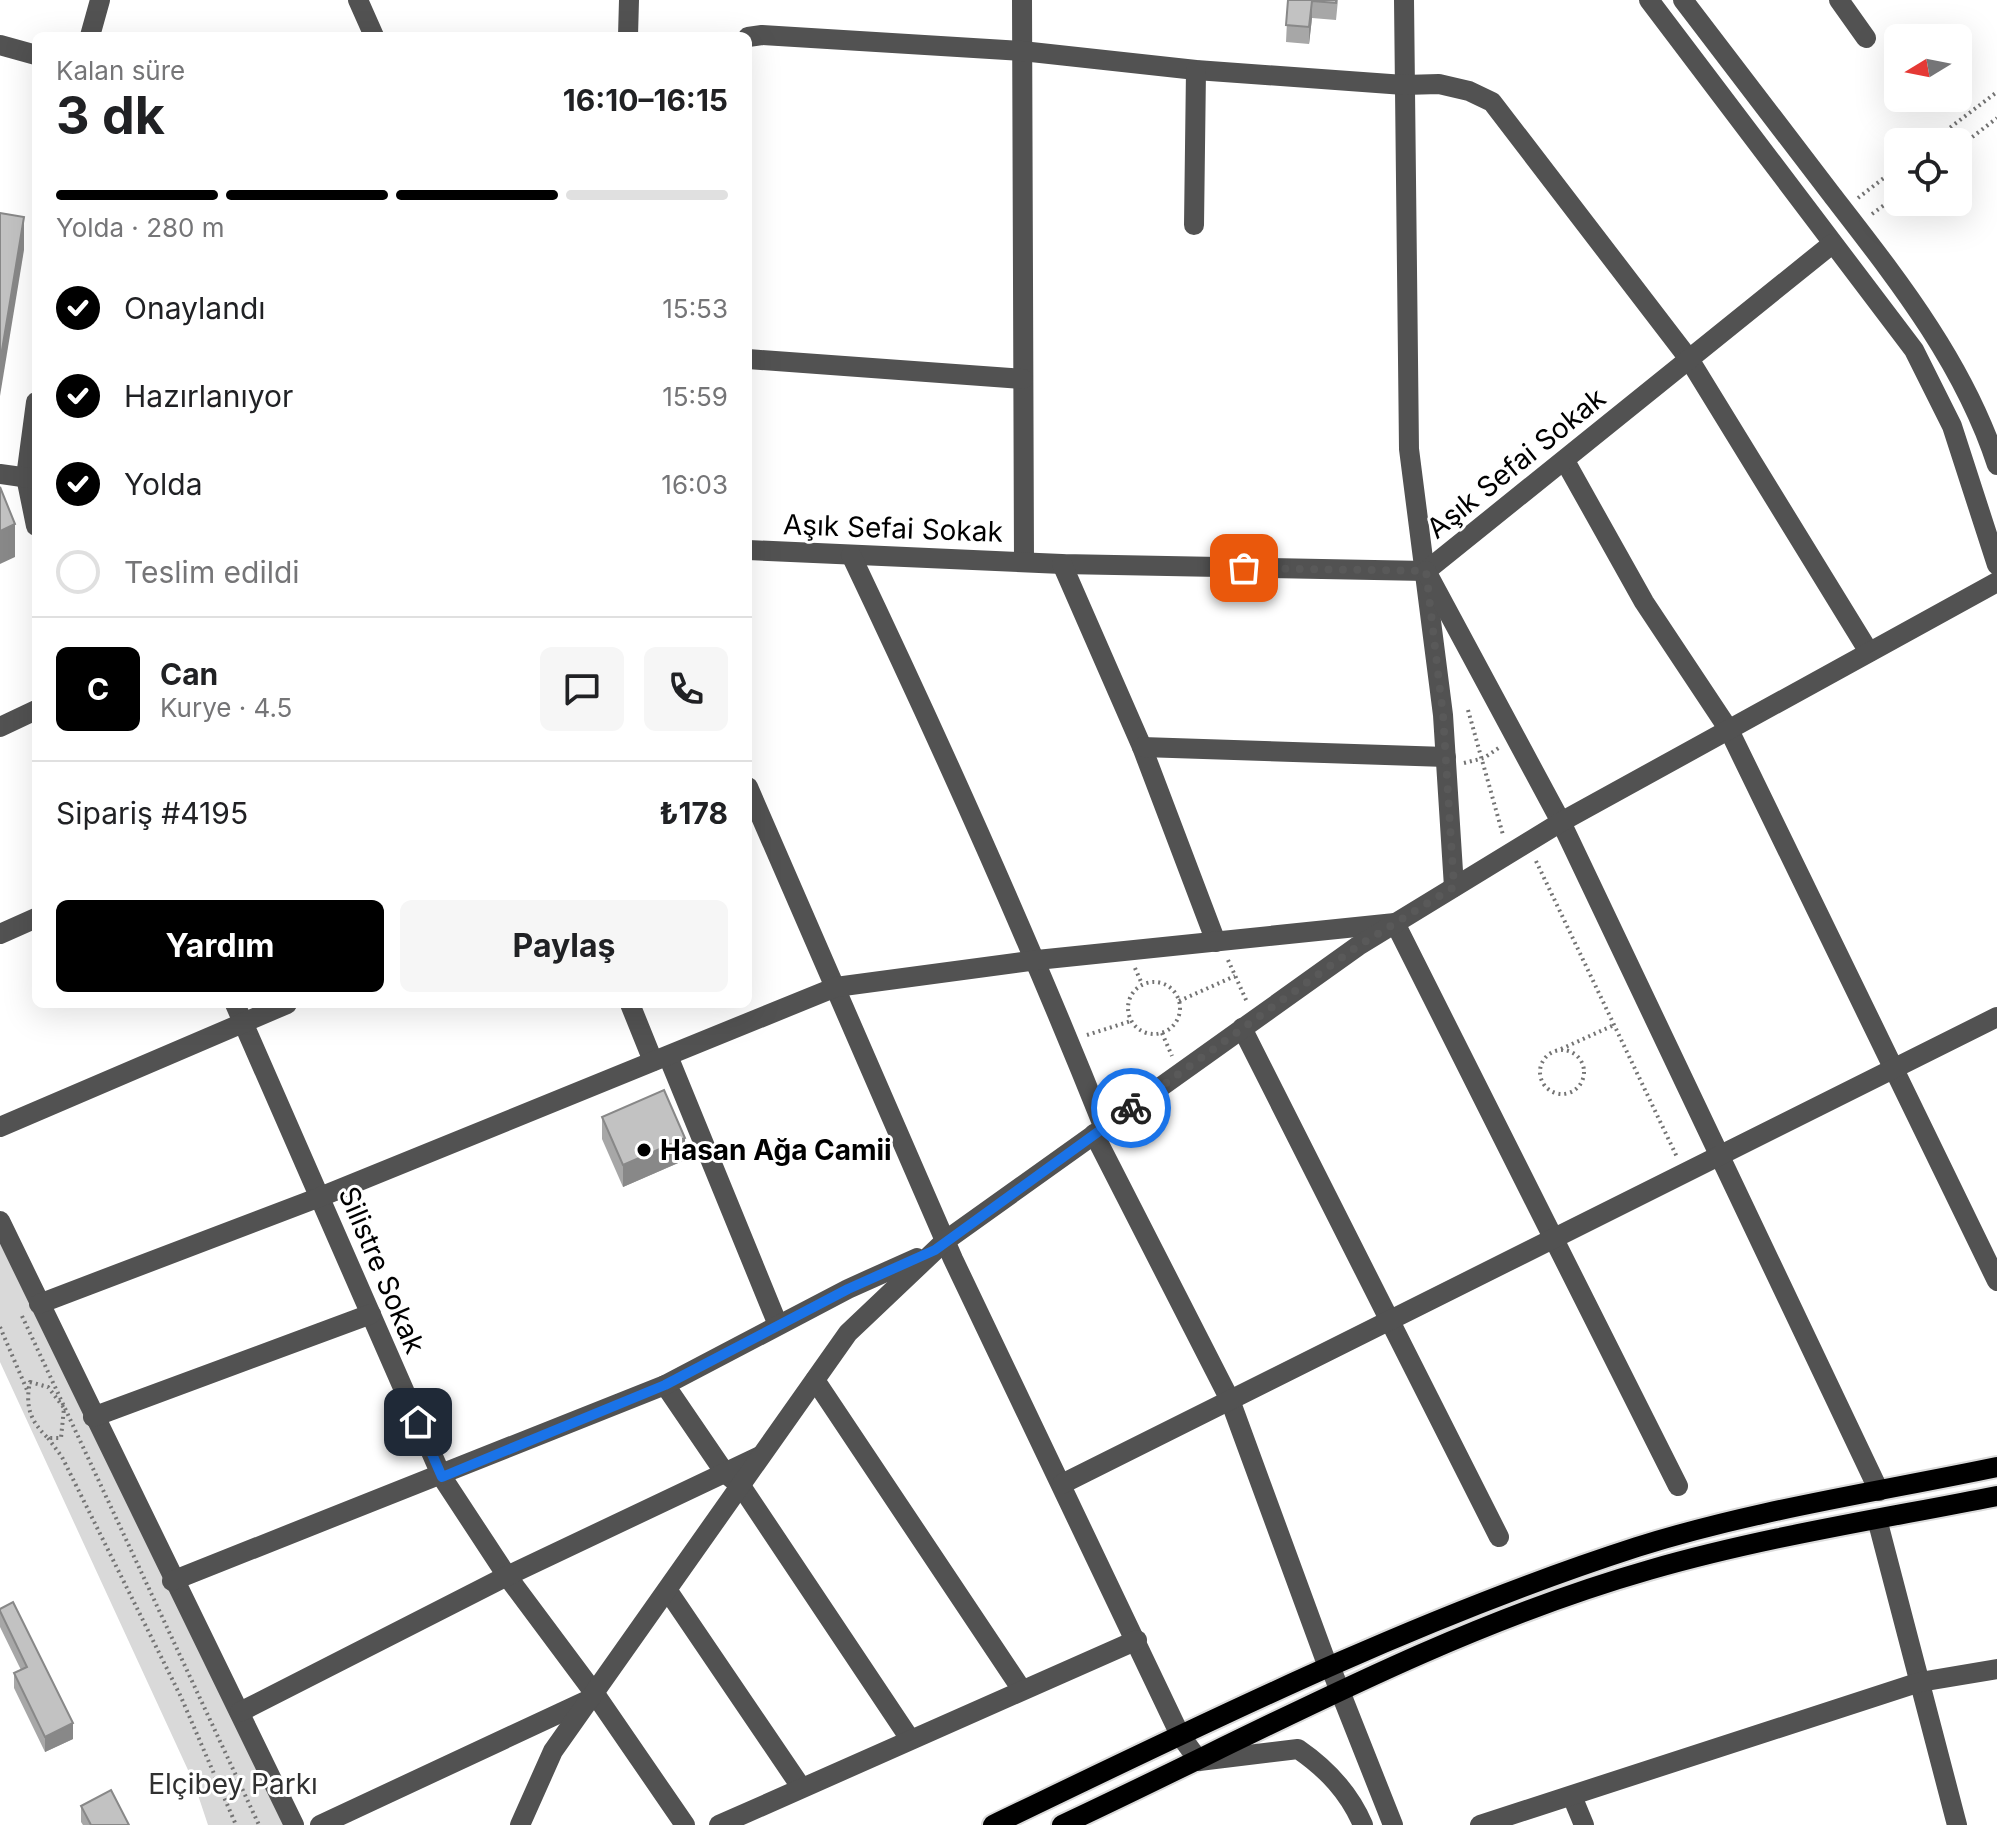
<!DOCTYPE html>
<html lang="tr">
<head>
<meta charset="utf-8">
<style>
  body { margin:0; font-family:Inter,sans-serif; background:#f6f6f6; color:#202124; height:100vh; display:flex; flex-direction:column; font-size:30px; white-space:nowrap }
  * { box-sizing:border-box; margin:0 }
  p { font-size:26px; color:#757577 }
  .icon { flex:none; width:44px; height:44px; fill:none; stroke:currentColor; stroke-width:2; stroke-linecap:round; stroke-linejoin:round }
  .map { position:relative; flex:1; overflow:hidden }
  .panel { position:absolute; left:32px; top:32px; width:720px; height:976px; display:flex; flex-direction:column; background:#fff; border-radius:12px; box-shadow:0 8px 32px #0002 }
  .panel>* { flex:none }
  .needle { width:52px; rotate:260deg }
  .buttons { position:absolute; left:1884px; top:24px; display:grid; gap:16px }
  .buttons a { display:grid; place-items:center; width:88px; height:88px; border-radius:12px; background:#fff; box-shadow:0 8px 32px #0002; font-size:40px }
  .pin { position:absolute; display:grid; place-items:center; width:68px; height:68px; color:#fff; margin:-34px; border-radius:16px; box-shadow:0 4px 12px #0006 }
  .courier { position:absolute; display:grid; place-items:center; width:80px; height:80px; margin:-40px; border:6px solid #1a73e8; border-radius:50%; background:#fff; color:#222; box-shadow:0 2px 10px #0007 }
  .head em { font-style:normal; font-weight:700 }
  .head div { display:flex; flex-direction:column-reverse }
  .head { display:flex; align-items:center; justify-content:space-between; height:136px; padding:0 24px }
  h1 { font-size:52px; font-weight:700; line-height:60px }
  .bar { display:grid; grid-template-columns:repeat(4,1fr); gap:12px 8px; align-content:center; height:96px; padding:0 24px }
  .bar i { height:10px; border-radius:6px; background:#e0e0e0 }
  .bar .selected { background:#000 }
  .bar p { grid-column:span 4 }
  .line { display:flex; align-items:center; gap:20px; padding:0 24px; border-top:2px solid #e0e0e0 }
  .line div { flex:1 }
  .round { display:grid; place-items:center; flex:none; width:84px; height:84px; border-radius:12px; background:#f6f6f6 }
  ol { padding:0 24px; list-style:none }
  li { display:flex; align-items:center; gap:24px; height:88px }
  li p { margin-inline-start:auto }
  li .icon { padding:8px; border-radius:50%; background:#000; color:#fff; stroke-width:4 }
  li:last-child { color:#757577 }
  li i { width:44px; height:44px; border:4px solid #e0e0e0; border-radius:50% }
  .action { display:flex; gap:16px; margin-top:auto; padding:16px 24px }
  .action a { flex:1; height:92px; border-radius:12px; background:#000; color:#fff; font-size:32px; font-weight:700; line-height:92px; text-align:center }
  .action a+a { background:#f6f6f6; color:#202124 }
  .map>svg:first-child { display:block }
  .green { fill:#d9d9d9 }
  .lines { fill:none; stroke-linecap:round; stroke-linejoin:round }
  .major-casing { stroke:#dbdbdb; stroke-width:24 }
  .path { stroke:#747474; stroke-width:4; stroke-dasharray:2 4; stroke-linecap:butt }
  .minor { stroke:#525252; stroke-width:20 }
  .major { stroke:#000; stroke-width:20 }
  .wall { fill:#a7a7a7 }
  .shaded-wall { fill:#888 }
  .building { fill:#c2c2c2; stroke:#888; stroke-width:2 }
  .done { stroke:#595959; stroke-width:8; stroke-dasharray:0 14.4 }
  .route { stroke:#1a73e8; stroke-width:10 }
  .poi-dot { fill:#000; stroke:#fff; stroke-width:3 }
  .labels { text-anchor:middle; dominant-baseline:central; stroke-width:6; stroke-linejoin:round; paint-order:stroke }
  .street-label { font-size:28px; fill:#000; stroke:#fff }
  .poi-label { font-size:28px; font-weight:bold; fill:#000; stroke:#fff; text-anchor:start }
  .park-label { font-size:28px; fill:#303030; stroke:#fff }
</style>
</head>
<body>
<div class="map">
<svg width="1997" height="1825" viewBox="0 0 1997 1825">
  <rect width="100%" height="100%" fill="#fff"/>
  <!-- green -->
  <polygon class="green" points="0,1221 294,1825 208,1825 194,1783 0,1362"/>
  <g class="lines">
    <defs>
      <g id="major">
        <path d="M993 1825C1203 1724 1414 1619 1637 1547 1754 1510 1877 1492 1997 1467"/>
        <path d="M1062 1825C1255 1735 1443 1629 1649 1570 1763 1537 1881 1519 1997 1496"/>
      </g>
    </defs>
    <!-- major casing -->
    <use href="#major" class="major-casing"/>
    <!-- path -->
    <g class="path">
      <polyline points="1931,142 1997,92"/>
      <polyline points="1958,148 1997,118"/>
      <polyline points="1858,198 1898,167"/>
      <polyline points="1872,214 1898,195"/>
      <polyline points="1468,710 1503,835"/>
      <polyline points="1464,763 1484,758 1500,747"/>
      <polyline points="1536,861 1677,1157"/>
      <polyline points="1228,960 1247,1002"/>
      <polyline points="1135,968 1142,984"/>
      <circle cx="1154" cy="1008" r="26"/>
      <polyline points="1179,1001 1235,976"/>
      <polyline points="1162,1033 1172,1056"/>
      <polyline points="1087,1035 1131,1021"/>
      <polyline points="1561,1049 1614,1025"/>
      <circle cx="1562" cy="1072" r="22"/>
      <polyline points="22,1316 259,1825"/>
      <polyline points="0,1327 27,1390"/>
      <path d="M30 1382 48 1387 64 1408 61 1438H48C30 1421 25 1406 30 1382Z"/>
      <polyline points="48,1438 62,1457 181,1697 236,1825"/>
    </g>
    <!-- minor -->
    <g class="minor">
      <polyline points="358,0 374,36"/>
      <polyline points="1022,0 1024,562"/>
      <polyline points="1404,0 1409,449 1443,715 1454,887"/>
      <polyline points="1649,0 1914,350 1952,426 1997,565"/>
      <path d="M1683 0C1733 65 1783 130 1832 195 1897 279 1964 363 1997 465"/>
      <polyline points="1839,0 1866,38"/>
      <polyline points="90,36 100,0"/>
      <polyline points="628,36 629,0"/>
      <polyline points="748,37 762,35 1022,51 1196,70 1404,85 1439,84 1469,91 1492,102 1689,359 1869,652"/>
      <polyline points="0,45 36,55"/>
      <polyline points="1194,225 1196,70"/>
      <polyline points="748,359 1023,379"/>
      <polyline points="36,402 26,477 36,526"/>
      <polyline points="1565,461 1644,602 1729,730 1997,1281"/>
      <polyline points="0,474 36,479"/>
      <polyline points="748,550 1062,564 1426,571 1832,244"/>
      <path d="M851 555C941 744 1026 933 1104 1128"/>
      <polyline points="1062,564 1142,747 1216,942"/>
      <polyline points="1426,571 1561,822 1879,1491"/>
      <polyline points="0,727 36,710"/>
      <polyline points="1142,747 1446,757"/>
      <path d="M748 787 953 1259 1180 1735 1199 1761 1298 1749C1327 1769 1349 1792 1363 1825"/>
      <polyline points="0,934 36,918"/>
      <polyline points="235,1004 442,1477 507,1576 595,1694 685,1825"/>
      <polyline points="630,1004 653,1061"/>
      <polyline points="1242,1028 1499,1537"/>
      <polyline points="668,1056 778,1325"/>
      <polyline points="0,1127 287,1004"/>
      <polyline points="1094,1134 1230,1400 1328,1667"/>
      <polyline points="0,1221 294,1825"/>
      <polyline points="39,1304 320,1197 836,987 1037,960 1395,923 1678,1486"/>
      <polyline points="815,1380 1022,1690"/>
      <polyline points="665,1385 725,1473 741,1486 910,1739"/>
      <polyline points="93,1417 371,1314"/>
      <polyline points="1062,1484 1997,1017"/>
      <polyline points="1877,1519 1957,1825"/>
      <polyline points="172,1581 665,1385 848,1289 917,1258"/>
      <polyline points="668,1591 801,1787"/>
      <polyline points="1330,1666 1393,1825"/>
      <polyline points="240,1712 507,1576 760,1456"/>
      <polyline points="1572,1796 1584,1825"/>
      <polyline points="320,1825 588,1700"/>
      <polyline points="520,1825 553,1751 848,1333 945,1241 1358,946 1561,822 1997,582"/>
      <polyline points="719,1825 1137,1640"/>
      <polyline points="1480,1825 1920,1682 1997,1669"/>
    </g>
    <!-- major -->
    <use href="#major" class="major"/>
  </g>
  <!-- wall -->
  <g class="wall">
    <polygon points="1288,0 1338,0 1336,20 1312,18 1309,44 1286,42"/>
    <polygon points="602,1117 685,1160 623,1187 602,1139"/>
    <polygon points="0,1609 73,1739 45,1752 14,1688 14,1673 21,1670 0,1627"/>
    <polygon points="81,1806 129,1825 83,1825 81,1822"/>
  </g>
  <!-- shaded-wall -->
  <g class="shaded-wall">
    <polygon points="1312,1 1312,18 1309,44 1309,27"/>
    <polygon points="24,217 24,250 0,396 0,362"/>
    <polygon points="15,524 15,557 0,564 0,531"/>
    <polygon points="685,1138 685,1160 623,1187 623,1165"/>
    <polygon points="73,1723 73,1739 45,1752 45,1737"/>
  </g>
  <!-- building -->
  <g class="building">
    <polygon points="1288,0 1336,0 1336,3 1312,1 1309,27 1286,25"/>
    <polygon points="0,213 24,217 0,362"/>
    <polygon points="0,487 15,524 0,531"/>
    <polygon points="664,1090 685,1138 623,1165 602,1117"/>
    <polygon points="13,1602 73,1723 45,1737 14,1673 27,1667 0,1611 0,1609"/>
    <polygon points="111,1790 129,1825 91,1825 81,1806"/>
  </g>
  <g class="lines">
    <!-- done -->
    <polyline class="done" points="1131,1108 1358,946 1454,887 1443,715 1426,571 1244,568"/>
    <!-- route -->
    <polyline class="route" points="418,1422 442,1477 665,1385 848,1289 935,1250 1131,1108"/>
  </g>
  <!-- markers -->
  <circle class="poi-dot" cx="644" cy="1150" r="8"/>
  <g class="labels">
    <!-- street labels -->
    <g class="street-label">
      <text transform="translate(1516 463) rotate(-39)">Aşık Sefai Sokak</text>
      <text transform="translate(893 528) rotate(2)">Aşık Sefai Sokak</text>
      <text transform="translate(382 1270) rotate(67)">Silistre Sokak</text>
    </g>
    <!-- poi labels -->
    <g class="poi-label">
      <text x="660" y="1150">Hasan Ağa Camii</text>
    </g>
    <!-- park labels -->
    <g class="park-label">
      <text x="233" y="1784">Elçibey Parkı</text>
    </g>
  </g>
</svg>
<div class="buttons">
<a><svg class="needle" viewBox="-14 -14 28 28"><path d="M0-13l5 13h-10z" fill="#e53935"/><path d="M0 13l5-13h-10z" fill="#757577"/></svg></a>
<a><svg class="icon" aria-label="locate" viewBox="0 0 24 24"><circle cx="12" cy="12" r="6"/><path d="M12 2v4M12 18v4M2 12h4M18 12h4"/></svg></a>
</div>
<div class="pin" style="left:1244px;top:568px;background:#ea580c"><svg class="icon" aria-label="bag" viewBox="0 0 24 24"><path d="M5 8h14l-1 12H6zM9 8a3 3 0 0 1 6 0"/></svg></div>
<div class="pin" style="left:418px;top:1422px;background:#1f2937"><svg class="icon" aria-label="home" viewBox="0 0 24 24"><path d="M3 11l9-7 9 7M6 9v11h12V9"/></svg></div>
<div class="courier" style="left:1131px;top:1108px"><svg class="icon" aria-label="bike" viewBox="0 0 24 24"><circle cx="6" cy="16" r="4"/><circle cx="18" cy="16" r="4"/><path d="M6 16l4-8h5l3 8M10 8l3 8H6M13 5h3"/></svg></div>
<section class="panel">
<div class="head"><div><h1>3 dk</h1><p>Kalan süre</p></div><em>16:10–16:15</em></div>
<div class="bar"><i class="selected"></i><i class="selected"></i><i class="selected"></i><i></i><p>Yolda · 280 m</p></div>
<ol>
<li><svg class="icon" aria-label="check" viewBox="0 0 24 24"><path d="M5 12l5 5 9-10"/></svg>Onaylandı<p>15:53</p></li>
<li><svg class="icon" aria-label="check" viewBox="0 0 24 24"><path d="M5 12l5 5 9-10"/></svg>Hazırlanıyor<p>15:59</p></li>
<li><svg class="icon" aria-label="check" viewBox="0 0 24 24"><path d="M5 12l5 5 9-10"/></svg>Yolda<p>16:03</p></li>
<li><i></i>Teslim edildi</li>
</ol>
<div class="line" style="height:144px"><b class="round" style="background:#000;color:#fff">C</b><div><b>Can</b><p>Kurye · 4.5</p></div><a class="round"><svg class="icon" aria-label="chat" viewBox="0 0 24 24"><path d="M4 5h16v11H9l-5 4z"/></svg></a><a class="round"><svg class="icon" aria-label="phone" viewBox="0 0 24 24"><path d="M5 4h4l2 5-3 2q2 4 5 5l2-3 5 2v4C11 20 4 13 5 4z"/></svg></a></div>
<div class="line" style="height:104px"><div>Sipariş #4195</div><b>₺178</b></div>
<div class="action"><a>Yardım</a><a>Paylaş</a></div>
</section>
</div>
</body>
</html>
